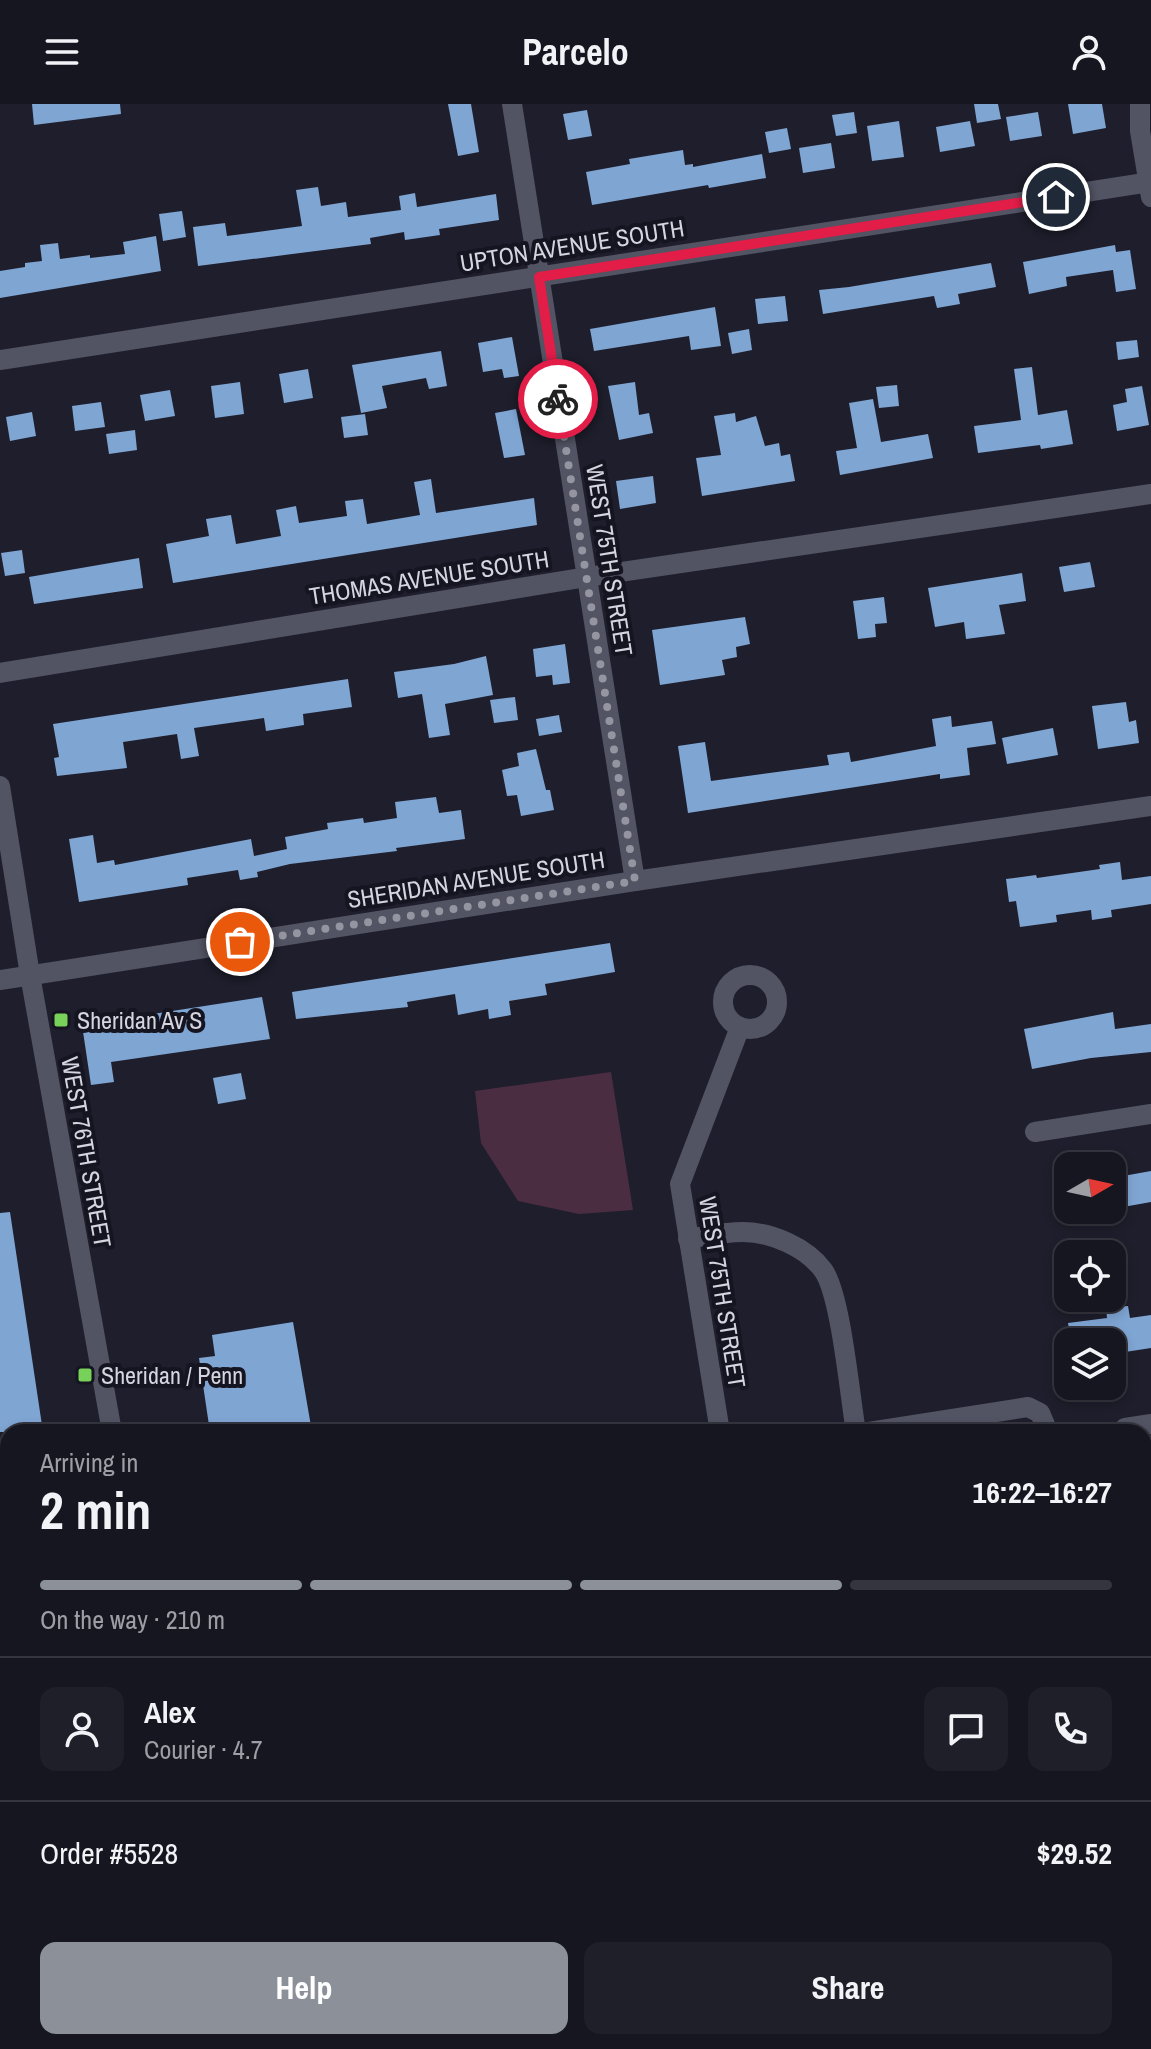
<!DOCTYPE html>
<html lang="en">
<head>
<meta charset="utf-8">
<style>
  body { margin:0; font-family:"Archivo Narrow",sans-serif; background:#1f1f2a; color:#f1f3f6; height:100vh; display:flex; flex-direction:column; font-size:30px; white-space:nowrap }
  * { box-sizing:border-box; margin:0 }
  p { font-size:26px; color:#9e9fa5 }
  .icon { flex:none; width:44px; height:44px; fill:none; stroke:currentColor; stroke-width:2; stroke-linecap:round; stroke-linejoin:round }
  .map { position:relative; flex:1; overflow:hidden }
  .details { position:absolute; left:0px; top:1320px; width:1152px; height:626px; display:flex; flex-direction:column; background:#161621; border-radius:24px 24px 0 0; box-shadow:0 4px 12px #0003,0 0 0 2px #35353f }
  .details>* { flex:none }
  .needle { width:52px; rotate:81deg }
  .fabs { position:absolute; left:1054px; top:1048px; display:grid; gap:16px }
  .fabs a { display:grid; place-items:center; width:72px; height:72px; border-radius:16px; background:#161621; box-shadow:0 4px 12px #0003,0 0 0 2px #35353f; font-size:40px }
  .pin { position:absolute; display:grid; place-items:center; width:68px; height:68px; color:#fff; margin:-34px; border:4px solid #fff; border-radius:50%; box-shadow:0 2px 8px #0007 }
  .courier { position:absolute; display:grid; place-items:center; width:80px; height:80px; margin:-40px; border:6px solid #e11d48; border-radius:50%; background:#fff; color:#222; box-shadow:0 2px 10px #0007 }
  .overview em { font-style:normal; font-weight:700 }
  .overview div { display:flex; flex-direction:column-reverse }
  .overview { display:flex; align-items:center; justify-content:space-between; height:136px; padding:0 40px }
  h1 { font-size:52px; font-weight:700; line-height:60px }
  .bar { display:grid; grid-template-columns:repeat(4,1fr); gap:12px 8px; align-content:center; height:96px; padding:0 40px }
  .bar i { height:10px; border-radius:6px; background:#35353f }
  .bar .current { background:#8c9099 }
  .bar p { grid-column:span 4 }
  .line { display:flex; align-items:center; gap:20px; padding:0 40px; border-top:2px solid #35353f }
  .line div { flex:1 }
  .round { display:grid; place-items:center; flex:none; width:84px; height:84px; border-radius:16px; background:#1f1f2a }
  .cta { display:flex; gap:16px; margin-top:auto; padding:16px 40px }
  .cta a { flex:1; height:92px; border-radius:16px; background:#8c9099; color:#fff; font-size:32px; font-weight:700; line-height:92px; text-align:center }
  .cta a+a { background:#1f1f2a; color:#f1f3f6 }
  header { display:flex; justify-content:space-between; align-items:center; height:104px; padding:0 40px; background:#161621; font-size:36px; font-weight:700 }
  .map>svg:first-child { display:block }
  .green { fill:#4b2d42 }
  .building { fill:#7fa5d3 }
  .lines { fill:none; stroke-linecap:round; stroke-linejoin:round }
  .minor { stroke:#525363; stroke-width:20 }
  .major { stroke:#845da3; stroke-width:24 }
  .done { stroke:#9495a0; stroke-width:8; stroke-dasharray:0 14.4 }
  .route { stroke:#e11d48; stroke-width:10 }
  .poi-dot { fill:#78d158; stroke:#151522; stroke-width:3 }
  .labels { text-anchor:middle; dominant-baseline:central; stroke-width:8; stroke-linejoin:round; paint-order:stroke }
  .street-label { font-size:24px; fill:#d4d5de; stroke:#151522 }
  .poi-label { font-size:24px; fill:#d4d5de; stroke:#151522; text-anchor:start }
</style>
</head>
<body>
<header><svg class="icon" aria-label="menu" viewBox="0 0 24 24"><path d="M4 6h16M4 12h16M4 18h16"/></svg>Parcelo<svg class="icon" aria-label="person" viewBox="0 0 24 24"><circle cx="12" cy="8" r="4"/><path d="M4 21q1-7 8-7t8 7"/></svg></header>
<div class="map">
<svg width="1151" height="1945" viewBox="0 0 1151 1945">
  <rect width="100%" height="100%" fill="#1e1e2c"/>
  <!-- green -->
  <polygon class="green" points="611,968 633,1106 579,1110 518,1097 481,1039 475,987"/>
  <!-- building -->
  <g class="building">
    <polygon points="32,0 120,0 121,10 34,21"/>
    <polygon points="448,0 471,0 479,48 458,52"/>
    <polygon points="974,0 998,0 1001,15 977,19"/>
    <polygon points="1068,0 1102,0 1106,24 1073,30"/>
    <polygon points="587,6 592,32 568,36 563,10"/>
    <polygon points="854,8 857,29 836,32 832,11"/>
    <polygon points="1038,8 1042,32 1010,37 1006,13"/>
    <polygon points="899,17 904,53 872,57 867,22"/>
    <polygon points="970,17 975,42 940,48 936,23"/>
    <polygon points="787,24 791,45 769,49 765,28"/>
    <polygon points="831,39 835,64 803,69 799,44"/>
    <polygon points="683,46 685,61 693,60 693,63 762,50 766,74 709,84 708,81 592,101 586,68 630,60 629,55"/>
    <polygon points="318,83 321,102 346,98 348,113 401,106 399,92 415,89 417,103 496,90 499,116 439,125 440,131 405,136 404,128 370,134 371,140 198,162 193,123 225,119 227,132 302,122 296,86"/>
    <polygon points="182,107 186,133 163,137 159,110"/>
    <polygon points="156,132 161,167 0,194 0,167 25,163 25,159 42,157 40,141 58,139 60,155 90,151 90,154 125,150 123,138"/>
    <polygon points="1115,141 1116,148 1130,146 1136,185 1116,188 1113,166 1066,173 1067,182 1029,190 1023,158"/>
    <polygon points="991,159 996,183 958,190 960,200 937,204 934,192 823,210 819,186 849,183"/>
    <polygon points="785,192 788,217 758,220 755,195"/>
    <polygon points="715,203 721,242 691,246 689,232 594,247 590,225"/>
    <polygon points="749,225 752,246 732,250 728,229"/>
    <polygon points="512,233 519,272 504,274 502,265 483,268 478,239"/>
    <polygon points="1137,236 1139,253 1118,256 1116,238"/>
    <polygon points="441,247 447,282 429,285 426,274 382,282 387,304 361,309 352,261"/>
    <polygon points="1032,263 1038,311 1067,306 1073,340 1041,345 1040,341 978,349 974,322 1021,316 1014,265"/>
    <polygon points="308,265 313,294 284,299 279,270"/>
    <polygon points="240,278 244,310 215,314 211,282"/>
    <polygon points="635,278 639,311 649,309 653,329 619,336 608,282"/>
    <polygon points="897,281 899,302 879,304 876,283"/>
    <polygon points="1142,282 1149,321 1117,327 1113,301 1127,298 1125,285"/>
    <polygon points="170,286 175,312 145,317 140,291"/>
    <polygon points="873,295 881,338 928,330 933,354 840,371 836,347 857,344 849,299"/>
    <polygon points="101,298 105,323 75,327 72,302"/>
    <polygon points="516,305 525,351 504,354 495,309"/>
    <polygon points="32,308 36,332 10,337 6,313"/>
    <polygon points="735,309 736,318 756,312 765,342 779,339 781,352 790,350 795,377 702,392 696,354 721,351 714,312"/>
    <polygon points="365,310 368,331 344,334 341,313"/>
    <polygon points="135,326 137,346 109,350 106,330"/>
    <polygon points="653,372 656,399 620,405 616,377"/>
    <polygon points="431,375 436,409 534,394 537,421 173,479 166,440 209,432 206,415 231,411 236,440 281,432 276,406 296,402 299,419 347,412 345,397 363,395 367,420 420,411 414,378"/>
    <polygon points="22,446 25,469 5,472 1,449"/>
    <polygon points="139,454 143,484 34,500 29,473"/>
    <polygon points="1090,458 1095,483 1064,488 1059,463"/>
    <polygon points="1022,469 1026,497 999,501 1005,530 966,535 964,518 935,523 928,484"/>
    <polygon points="884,493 887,519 875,520 876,533 858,535 853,497"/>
    <polygon points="745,513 750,540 736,543 737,553 722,556 725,571 660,581 652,526"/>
    <polygon points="565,540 570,579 553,581 552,571 536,573 533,545"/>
    <polygon points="486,552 493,591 445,600 450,631 429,634 422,590 398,594 394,568 454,560"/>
    <polygon points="348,575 352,603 303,610 304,621 266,627 264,614 194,624 199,652 181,655 177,630 123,638 127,664 57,672 54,654 59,653 53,620"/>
    <polygon points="515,593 518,616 494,619 490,596"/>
    <polygon points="1126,598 1129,618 1136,616 1139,639 1098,645 1092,602"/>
    <polygon points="559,611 562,628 539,632 536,615"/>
    <polygon points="951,612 952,623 992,617 996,640 967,644 970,671 940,675 940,670 688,709 678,642 705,638 711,677 829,661 827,651 849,648 851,658 936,642 932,615"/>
    <polygon points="1053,624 1058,651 1007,660 1002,634"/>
    <polygon points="536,645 546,686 550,686 554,706 521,712 517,691 507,692 502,666 519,662 517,649"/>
    <polygon points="436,693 439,709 461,706 465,735 396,744 397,747 290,760 257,768 258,773 240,776 238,766 187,774 188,781 79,798 69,735 93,731 97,759 114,756 115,761 251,735 254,752 287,745 285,733 328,725 327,719 363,714 364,719 397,714 395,698"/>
    <polygon points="1120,758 1122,776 1151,772 1151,800 1111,806 1112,813 1092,816 1091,806 1056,811 1057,818 1020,823 1016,797 1009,798 1006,775 1036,771 1037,774 1100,765 1099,761"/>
    <polygon points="610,839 615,868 545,880 547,891 509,897 511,911 489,915 488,905 458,911 455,890 407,898 408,903 296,915 292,888"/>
    <polygon points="262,893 270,935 111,958 114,978 91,981 82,921"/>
    <polygon points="1113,908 1115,925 1151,920 1151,948 1091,954 1032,965 1024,925"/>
    <polygon points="241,969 246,995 218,1000 213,974"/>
    <polygon points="1151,1067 1151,1098 1112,1105 1112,1074"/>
    <polygon points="10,1108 43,1328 0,1328 0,1109"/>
    <polygon points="1128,1202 1130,1214 1151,1211 1151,1244 1112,1250 1112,1238 1071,1238 1068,1219 1107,1214 1106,1204"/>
    <polygon points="293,1218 312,1328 210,1328 199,1254 215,1252 212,1231"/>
  </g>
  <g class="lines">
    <!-- minor -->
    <g class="minor">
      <polyline points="512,0 635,777"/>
      <polyline points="1140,0 1140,27 1151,93"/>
      <polyline points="0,256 1151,78"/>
      <polyline points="0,569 587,473 1151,390"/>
      <polyline points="0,682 30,871 112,1328"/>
      <circle cx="750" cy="898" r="27"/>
      <polyline points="0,876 635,777 1151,702"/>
      <polyline points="1035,1028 1151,1010"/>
      <path d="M688 1135C706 1132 724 1128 743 1128 771 1128 806 1143 823 1166 841 1190 850 1294 856 1328"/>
      <polyline points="1125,1324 1151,1320"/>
      <polyline points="720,1328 680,1080 740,923"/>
      <polyline points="869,1328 1028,1303 1040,1309 1048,1328"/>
      <polyline points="1144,1512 1151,1511"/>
      <polyline points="1144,1794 1151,1835"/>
      <polyline points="233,1938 234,1945"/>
      <polyline points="620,1938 621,1945"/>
      <polyline points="818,1938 819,1945"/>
      <polyline points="1051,1938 1052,1945"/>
      <polyline points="431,1945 472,1938"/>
      <polyline points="1137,1945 1151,1943"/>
    </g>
    <!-- major -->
    <g class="major">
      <polyline points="1144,1634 1151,1633"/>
      <polyline points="0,1790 8,1789"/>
      <polyline points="0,1843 8,1842"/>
      <polyline points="176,1938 179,1945"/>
    </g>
  </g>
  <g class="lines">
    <!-- done -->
    <polyline class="done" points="240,838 635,777 558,295"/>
    <!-- route -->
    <polyline class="route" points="558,295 539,173 1056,93"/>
  </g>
  <!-- markers -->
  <g class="poi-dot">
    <rect x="53" y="908" width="16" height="16" rx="4"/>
    <rect x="77" y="1263" width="16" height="16" rx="4"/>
  </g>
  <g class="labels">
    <!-- street labels -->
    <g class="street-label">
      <text transform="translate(572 141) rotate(-9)">UPTON AVENUE SOUTH</text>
      <text transform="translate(610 456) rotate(81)">WEST 75TH STREET</text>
      <text transform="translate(429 473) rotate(-9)">THOMAS AVENUE SOUTH</text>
      <text transform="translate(476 775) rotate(-9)">SHERIDAN AVENUE SOUTH</text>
      <text transform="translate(87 1048) rotate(80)">WEST 76TH STREET</text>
      <text transform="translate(723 1188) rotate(81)">WEST 75TH STREET</text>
    </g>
    <!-- poi labels -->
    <g class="poi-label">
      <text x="77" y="916">Sheridan Av S</text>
      <text x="101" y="1271">Sheridan / Penn</text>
    </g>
  </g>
</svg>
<div class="fabs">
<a><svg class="needle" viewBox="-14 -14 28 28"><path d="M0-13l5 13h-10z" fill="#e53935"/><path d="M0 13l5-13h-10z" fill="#9e9fa5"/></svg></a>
<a><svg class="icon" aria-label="locate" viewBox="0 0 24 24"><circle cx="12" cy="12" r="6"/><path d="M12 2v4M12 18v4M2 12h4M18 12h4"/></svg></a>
<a><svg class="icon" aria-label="layers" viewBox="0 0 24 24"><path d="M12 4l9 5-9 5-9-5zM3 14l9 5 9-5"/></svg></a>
</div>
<div class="pin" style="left:240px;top:838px;background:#ea580c"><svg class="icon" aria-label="bag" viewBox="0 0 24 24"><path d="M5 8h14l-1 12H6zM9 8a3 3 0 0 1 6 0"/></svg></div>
<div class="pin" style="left:1056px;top:93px;background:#1f2937"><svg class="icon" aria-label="home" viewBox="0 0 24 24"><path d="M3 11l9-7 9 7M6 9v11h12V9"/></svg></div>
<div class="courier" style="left:558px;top:295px"><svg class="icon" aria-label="bike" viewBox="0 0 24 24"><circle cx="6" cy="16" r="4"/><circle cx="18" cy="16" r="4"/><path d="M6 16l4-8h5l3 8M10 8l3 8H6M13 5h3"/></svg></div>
<section class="details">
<div class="overview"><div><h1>2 min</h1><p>Arriving in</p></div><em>16:22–16:27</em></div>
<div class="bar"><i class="current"></i><i class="current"></i><i class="current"></i><i></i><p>On the way · 210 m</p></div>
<div class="line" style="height:144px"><a class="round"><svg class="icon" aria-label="person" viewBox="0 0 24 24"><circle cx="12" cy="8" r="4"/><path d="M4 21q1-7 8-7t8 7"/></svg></a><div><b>Alex</b><p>Courier · 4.7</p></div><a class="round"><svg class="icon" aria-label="chat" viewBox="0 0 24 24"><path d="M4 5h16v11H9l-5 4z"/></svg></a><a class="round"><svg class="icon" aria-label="phone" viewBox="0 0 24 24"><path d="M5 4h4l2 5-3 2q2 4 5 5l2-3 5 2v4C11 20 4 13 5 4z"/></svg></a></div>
<div class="line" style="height:104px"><div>Order #5528</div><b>$29.52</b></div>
<div class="cta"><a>Help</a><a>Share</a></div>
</section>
</div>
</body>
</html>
